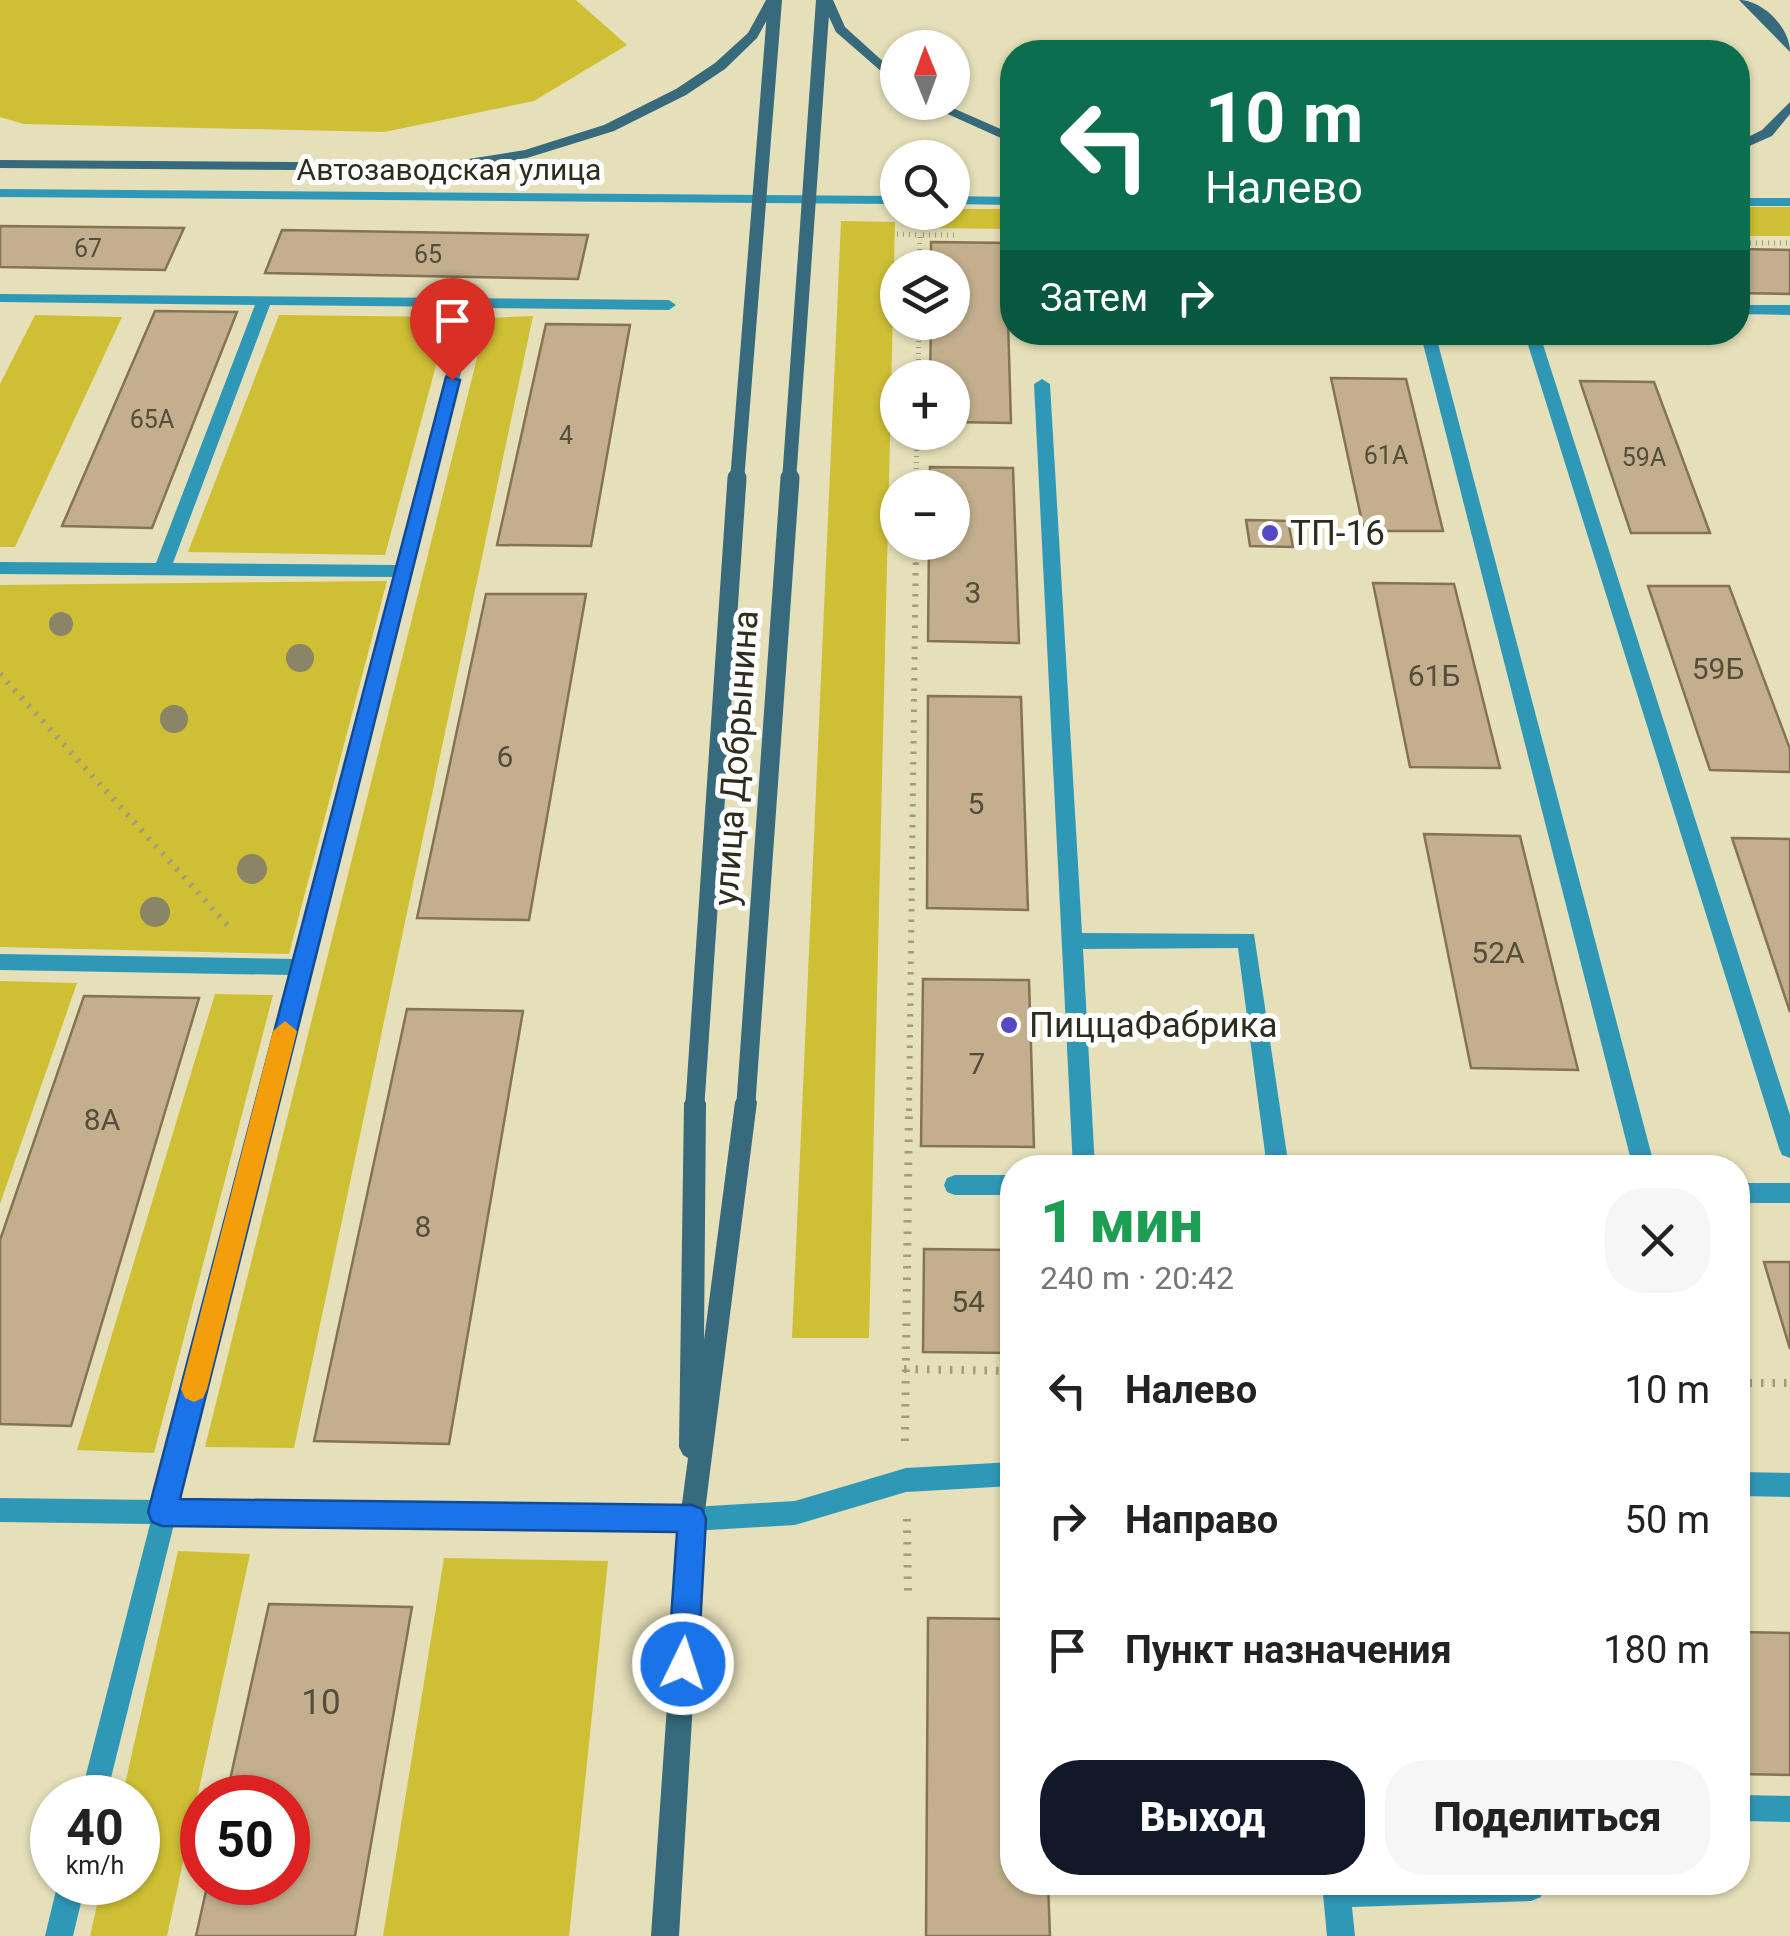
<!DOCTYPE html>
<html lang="ru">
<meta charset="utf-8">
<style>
body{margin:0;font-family:Roboto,sans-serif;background:#f6f6f6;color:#222;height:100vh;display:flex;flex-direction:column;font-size:38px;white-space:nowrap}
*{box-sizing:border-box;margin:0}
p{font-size:32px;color:#767676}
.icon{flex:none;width:55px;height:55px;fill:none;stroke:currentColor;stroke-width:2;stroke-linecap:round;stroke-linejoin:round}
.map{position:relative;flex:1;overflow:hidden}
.drawer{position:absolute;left:1000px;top:1155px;width:750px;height:740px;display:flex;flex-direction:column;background:#fff;border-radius:40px;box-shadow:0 2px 8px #0004}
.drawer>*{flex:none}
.banner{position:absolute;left:1000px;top:40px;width:750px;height:305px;border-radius:40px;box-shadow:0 2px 8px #0004;background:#0b6e4f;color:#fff;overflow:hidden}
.needle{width:65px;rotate:359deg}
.fabs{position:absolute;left:880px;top:30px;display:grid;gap:20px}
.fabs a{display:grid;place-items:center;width:90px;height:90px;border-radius:50%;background:#fff;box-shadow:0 2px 8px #0004;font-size:50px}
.speed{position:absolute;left:30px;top:1775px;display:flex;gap:20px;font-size:50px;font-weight:700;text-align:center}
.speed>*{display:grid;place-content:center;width:130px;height:130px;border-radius:50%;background:#fff;box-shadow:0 2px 8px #0004;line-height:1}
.speed small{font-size:25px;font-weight:400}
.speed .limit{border:15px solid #d22;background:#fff;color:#111}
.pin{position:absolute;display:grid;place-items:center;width:85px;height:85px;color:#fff;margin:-102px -42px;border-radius:50% 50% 50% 0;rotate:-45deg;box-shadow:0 0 10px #0007}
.pin .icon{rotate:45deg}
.me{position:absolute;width:110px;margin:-55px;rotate:4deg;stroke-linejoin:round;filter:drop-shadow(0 0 8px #0008)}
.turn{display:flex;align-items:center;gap:35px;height:210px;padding:0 40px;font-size:45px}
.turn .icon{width:130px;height:130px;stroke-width:2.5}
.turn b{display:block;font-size:70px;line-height:85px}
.then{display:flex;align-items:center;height:95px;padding:0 40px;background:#0003;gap:20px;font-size:38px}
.round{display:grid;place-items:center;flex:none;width:105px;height:105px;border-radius:40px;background:#f6f6f6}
.headline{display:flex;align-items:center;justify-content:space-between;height:170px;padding:0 40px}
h1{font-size:60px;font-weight:800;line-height:75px;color:#1e9e55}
.primary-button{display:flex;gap:20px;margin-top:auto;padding:20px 40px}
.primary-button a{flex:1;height:115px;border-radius:40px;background:#111827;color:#fff;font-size:40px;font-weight:800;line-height:115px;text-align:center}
.primary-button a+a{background:#f6f6f6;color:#222}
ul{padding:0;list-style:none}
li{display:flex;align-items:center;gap:30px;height:130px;padding:0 40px}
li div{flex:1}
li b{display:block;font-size:38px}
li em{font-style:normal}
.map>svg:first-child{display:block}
</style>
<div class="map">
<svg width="1790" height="1936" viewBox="0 0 1790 1936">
<rect width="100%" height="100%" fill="#e5e0b9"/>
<g fill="#cfbf34">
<polygon points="0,0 576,0 627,45 534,101 384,132 24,124 0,117"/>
<rect x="1738" y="207" width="52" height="29"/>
<polygon points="953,209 1012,209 1012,229 924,228 925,213 952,212"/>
<polygon points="841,221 895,222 869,1338 792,1338"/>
<polygon points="35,315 122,317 15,547 0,547 0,384"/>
<polygon points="279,315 449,317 385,555 188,552"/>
<polygon points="533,316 294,1448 205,1447 487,318"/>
<polygon points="387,581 289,954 0,947 0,585"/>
<polygon points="0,981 77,983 0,1204"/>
<polygon points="215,994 273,995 154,1453 77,1450"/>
<polygon points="178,1551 250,1554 167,1936 90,1936 102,1883 138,1882 138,1798 122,1797"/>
<polygon points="444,1558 608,1561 569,1936 383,1936"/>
</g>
<g fill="#c3af8d" stroke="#857352" stroke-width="2.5">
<polygon points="0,226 184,228 165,270 0,267"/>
<polygon points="282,230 588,235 578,279 265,273"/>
<polygon points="931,242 1012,243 1012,286 1007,286 1011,423 952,422 952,378 930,378 931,322 952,322 952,268 931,268"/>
<polygon points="1738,249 1790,250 1790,294 1738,293"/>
<polygon points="155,311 237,312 152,528 62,526"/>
<polygon points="546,324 630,325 591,546 497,545"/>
<polygon points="1331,378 1406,379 1443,531 1364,531"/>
<polygon points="1580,381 1654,382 1710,533 1631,533"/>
<polygon points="930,467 1013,468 1019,643 928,641 929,542 952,542 952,488 929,488"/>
<polygon points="1246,520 1288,521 1293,547 1250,546"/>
<polygon points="1373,583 1454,584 1500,768 1410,767"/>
<polygon points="1648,586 1729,586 1790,749 1790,772 1710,770"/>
<polygon points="486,594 586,594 529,920 417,918"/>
<polygon points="928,696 1021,697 1028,910 927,908"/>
<polygon points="1424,834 1520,836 1578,1070 1471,1068"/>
<polygon points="1732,838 1790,839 1790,1012"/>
<polygon points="923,979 1029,980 1034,1147 921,1146"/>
<polygon points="84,996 199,998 71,1426 0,1424 0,1240"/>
<polygon points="407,1009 523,1011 449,1444 314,1441"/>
<polygon points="924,1249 1012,1250 1012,1353 923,1352"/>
<polygon points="1764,1262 1790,1262 1790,1349"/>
<polygon points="269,1604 412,1607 355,1936 196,1936 208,1882 288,1882 288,1798 226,1798"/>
<polygon points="928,1618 1012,1619 1012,1882 1048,1882 1050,1936 926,1936"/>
<polygon points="1738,1632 1790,1633 1790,1775 1738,1774"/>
</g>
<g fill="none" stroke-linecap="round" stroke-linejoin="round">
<g stroke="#a09c7e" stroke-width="5" stroke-dasharray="1 5" stroke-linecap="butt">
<polyline points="897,234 920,235"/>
<polyline points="1738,243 1790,243"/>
<polyline points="919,268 920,235 956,235"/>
<polyline points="918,378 919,322"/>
<polyline points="916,481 917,432"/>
</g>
<g stroke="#a09c7e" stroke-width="6" stroke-dasharray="2.5 8" stroke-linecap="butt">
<polyline points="916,488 916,478"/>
<polyline points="0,674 231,929"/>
<polyline points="909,1111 916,542"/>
</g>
<g stroke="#a09c7e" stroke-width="8" stroke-dasharray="2.5 9" stroke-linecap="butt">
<polyline points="904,1369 1012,1371"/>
<polyline points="1738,1383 1790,1383"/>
<polyline points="905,1441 909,1108"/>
<polyline points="907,1519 908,1595"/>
</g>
<g fill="#3098b7" fill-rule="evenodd">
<path d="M0,294L669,300L676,305L669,310L477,308L180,1500L692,1507L701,1510L704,1519L701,1528L692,1531L174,1524L106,1798H80L150,1524L0,1522V1498L156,1500L291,975L0,970V954L295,959L394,577L0,574V562L156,563L255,305L0,302ZM270,305L463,307L397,565L173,563Z"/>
<polygon points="1790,305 1790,315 1738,314 1738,305"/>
<polygon points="1420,332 1435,332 1655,1168 1633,1168"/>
<polygon points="1524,332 1539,332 1790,1115 1790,1158 1782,1155 1779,1148"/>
<polygon points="1042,379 1050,384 1082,933 1254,934 1289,1168 1267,1168 1238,948 1083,949 1095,1168 1073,1168 1034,384"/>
<polygon points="955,1175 1012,1175 1012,1195 955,1195 947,1192 944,1185 947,1178"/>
<rect x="1738" y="1183" width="52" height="20"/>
<polygon points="1738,1795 1790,1796 1790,1822 1738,1821"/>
<polygon points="58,1882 86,1882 73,1936 45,1936"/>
<polygon points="1332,1882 1544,1882 1541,1897 1531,1901 1352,1907 1355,1936 1327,1936 1323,1894"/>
</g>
<g fill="#3098b7" fill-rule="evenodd">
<polygon points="0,189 898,196 898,204 0,197"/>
<polygon points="952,196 1012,197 1012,205 952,204"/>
<rect x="1738" y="198" width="52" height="8"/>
<polygon points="1012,1462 1012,1486 906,1492 795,1525 692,1531 683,1528 680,1519 683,1510 692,1507 795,1501 906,1468"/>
<polygon points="1738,1472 1790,1473 1790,1497 1738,1496"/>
</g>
<g fill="#366a7c" fill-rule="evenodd">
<polygon points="766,0 778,0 757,38 725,69 686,95 614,131 527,158 443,171 0,168 0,160 443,163 525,150 604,125 676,89 715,63 748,33"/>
<polygon points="821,0 833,0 845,27 898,75 898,86 836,32"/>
<path d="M1739,0C1763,0 1790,28 1790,52Z"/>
<polygon points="921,102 939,102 1012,134 1012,143"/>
<polygon points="1790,102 1790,114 1772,136 1738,151 1738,142 1762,130"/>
<polygon points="746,1093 753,1095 757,1102 704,1519 679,1936 651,1936 680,1519 688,1458 683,1455 679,1447 684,1103 688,1096 695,1094 702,1096 706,1103 704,1340 735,1102 739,1095"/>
</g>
<g stroke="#366a7c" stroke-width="14">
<polyline points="737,481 775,0"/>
<polyline points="789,481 823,0"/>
</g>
<g stroke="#366a7c" stroke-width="19">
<polyline points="746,1102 790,478"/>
<polyline points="695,1103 737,478"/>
</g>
</g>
<g fill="#898566">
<circle cx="61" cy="624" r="12"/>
<circle cx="300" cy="658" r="14"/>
<circle cx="174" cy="719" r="14"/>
<circle cx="252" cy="869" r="15"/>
<circle cx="155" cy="912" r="15"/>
</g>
<polygon fill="#1a73e8" stroke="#114b97" stroke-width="2.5" points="446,377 460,380 180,1499 692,1505 702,1509 706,1519 698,1664 693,1675 683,1679 673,1675 668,1664 677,1532 162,1526 152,1522 148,1512"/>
<polygon fill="#f59e0b" points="285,1021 297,1031 207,1389 203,1398 194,1402 185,1398 181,1389 273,1031"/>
<g fill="#5548c0" stroke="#fff" stroke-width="4">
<circle cx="1270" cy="533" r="10"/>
<circle cx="1009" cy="1025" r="10"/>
</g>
<g text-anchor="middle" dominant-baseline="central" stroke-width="10" stroke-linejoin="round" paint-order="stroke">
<g font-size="25" fill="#534d39">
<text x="88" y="248">67</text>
<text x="428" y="254">65</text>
<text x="152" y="419">65А</text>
<text x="566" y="435">4</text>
<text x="1386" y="455">61А</text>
<text x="1644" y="457">59А</text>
</g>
<g font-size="30" fill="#2e2c1d" stroke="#fff">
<text x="449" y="169">Автозаводская улица</text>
</g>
<g font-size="30" fill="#534d39">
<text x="973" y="592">3</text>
<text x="1718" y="668">59Б</text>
<text x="1434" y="675">61Б</text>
<text x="505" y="756">6</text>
<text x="976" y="803">5</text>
<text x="1498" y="952">52А</text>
<text x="977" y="1063">7</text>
<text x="102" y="1119">8А</text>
<text x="423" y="1226">8</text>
<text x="968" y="1301">54</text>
</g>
<g font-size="35" fill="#2e2c1d" stroke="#fff" text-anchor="start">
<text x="1290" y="533">ТП-16</text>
<text x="1029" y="1025">ПиццаФабрика</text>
</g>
<g font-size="35" fill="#2e2c1d" stroke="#fff">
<text transform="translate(736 758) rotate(-86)">улица Добрынина</text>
</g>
<g font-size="35" fill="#534d39">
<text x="321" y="1702">10</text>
</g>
</g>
</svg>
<div class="fabs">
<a><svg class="needle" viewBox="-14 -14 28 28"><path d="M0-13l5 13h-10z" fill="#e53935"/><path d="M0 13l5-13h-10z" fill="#767676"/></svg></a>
<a><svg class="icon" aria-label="search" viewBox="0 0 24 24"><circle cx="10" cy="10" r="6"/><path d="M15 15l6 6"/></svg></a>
<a><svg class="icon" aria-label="layers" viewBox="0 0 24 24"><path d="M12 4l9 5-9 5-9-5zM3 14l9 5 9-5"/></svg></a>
<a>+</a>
<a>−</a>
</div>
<div class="speed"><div>40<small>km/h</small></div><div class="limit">50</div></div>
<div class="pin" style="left:452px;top:380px;background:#d93025"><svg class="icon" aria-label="arrive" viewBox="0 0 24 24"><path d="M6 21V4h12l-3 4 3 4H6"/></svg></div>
<svg class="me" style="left:683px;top:1664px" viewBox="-20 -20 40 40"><circle r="17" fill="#1a73e8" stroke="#fff" stroke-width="3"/><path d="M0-11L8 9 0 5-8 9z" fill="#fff"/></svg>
<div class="banner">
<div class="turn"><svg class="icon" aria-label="left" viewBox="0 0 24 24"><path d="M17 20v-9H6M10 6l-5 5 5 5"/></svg><div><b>10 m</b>Налево</div></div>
<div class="then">Затем<svg class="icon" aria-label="right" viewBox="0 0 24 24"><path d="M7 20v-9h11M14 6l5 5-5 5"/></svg></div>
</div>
<section class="drawer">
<div class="headline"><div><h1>1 мин</h1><p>240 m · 20:42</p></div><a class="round"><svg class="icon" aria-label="close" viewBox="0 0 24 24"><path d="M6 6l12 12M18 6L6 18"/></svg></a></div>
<ul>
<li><svg class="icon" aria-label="left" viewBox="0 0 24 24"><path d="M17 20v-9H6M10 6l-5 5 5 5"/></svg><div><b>Налево</b></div><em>10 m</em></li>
<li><svg class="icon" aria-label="right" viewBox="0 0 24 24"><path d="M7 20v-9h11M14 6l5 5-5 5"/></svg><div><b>Направо</b></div><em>50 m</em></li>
<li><svg class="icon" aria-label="arrive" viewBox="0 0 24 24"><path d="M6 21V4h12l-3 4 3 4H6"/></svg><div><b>Пункт назначения</b></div><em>180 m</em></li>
</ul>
<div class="primary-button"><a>Выход</a><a>Поделиться</a></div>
</section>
</div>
